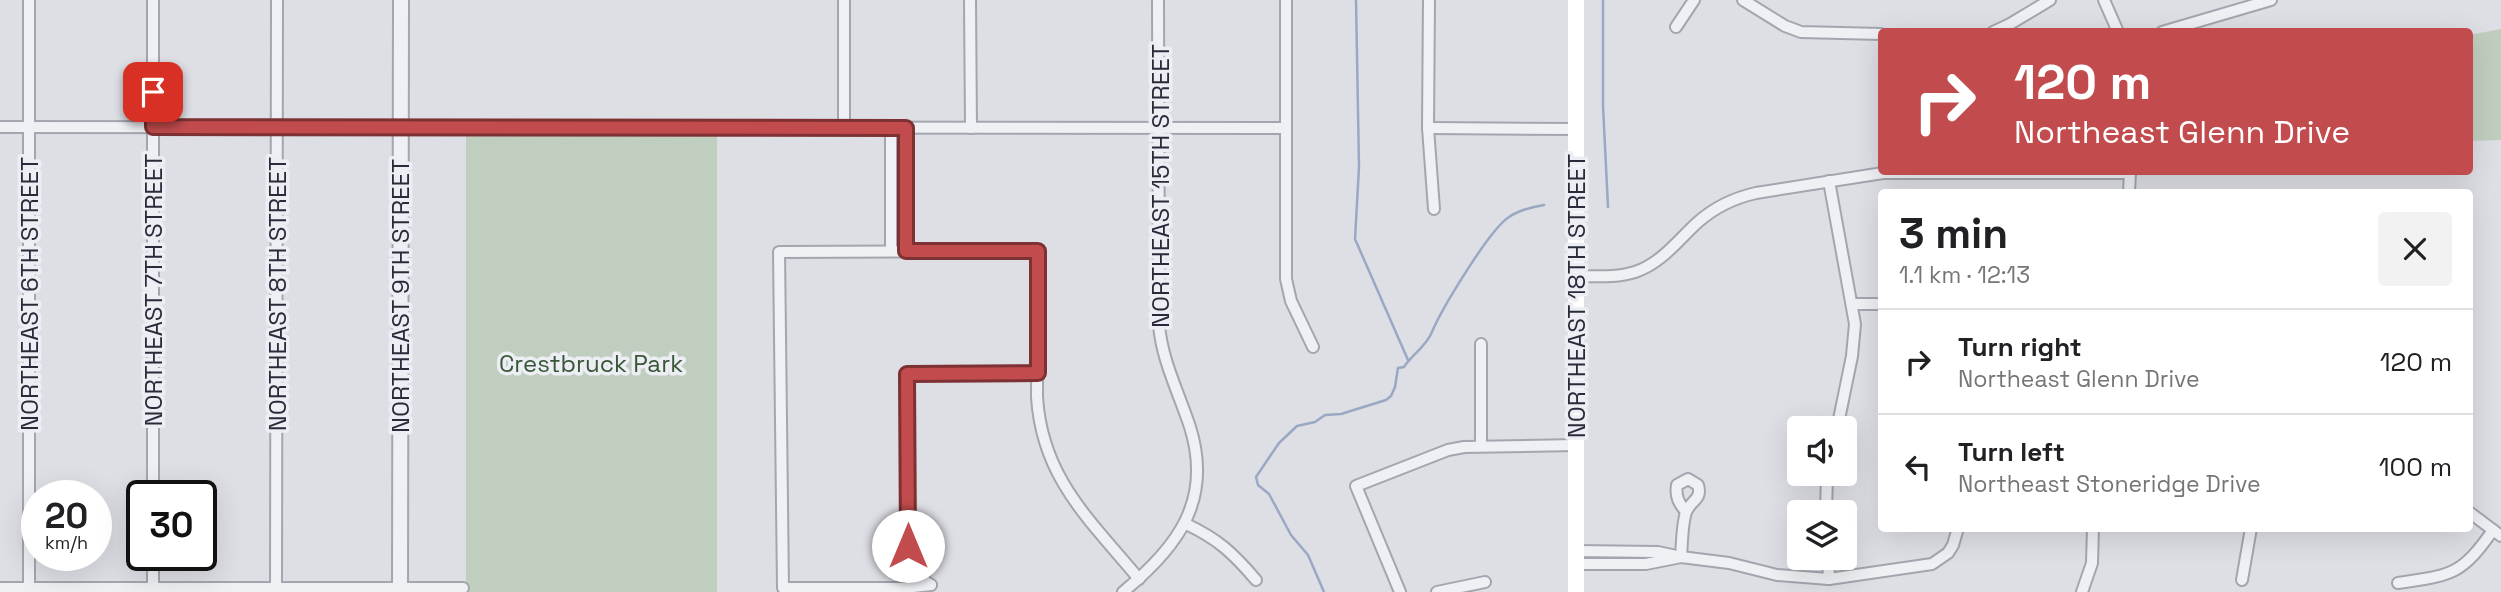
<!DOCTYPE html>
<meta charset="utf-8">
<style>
body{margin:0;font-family:"Space Grotesk",sans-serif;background:#f2f2f2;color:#202124;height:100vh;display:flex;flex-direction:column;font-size:26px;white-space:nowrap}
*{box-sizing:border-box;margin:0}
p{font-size:23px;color:#757577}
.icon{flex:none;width:38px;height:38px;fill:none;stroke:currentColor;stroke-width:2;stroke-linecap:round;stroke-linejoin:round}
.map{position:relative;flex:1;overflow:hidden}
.drawer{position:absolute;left:1878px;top:189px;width:595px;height:343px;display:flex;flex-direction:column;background:#fff;border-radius:7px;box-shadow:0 7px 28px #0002}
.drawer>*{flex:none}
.guide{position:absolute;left:1878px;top:28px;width:595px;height:147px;border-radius:7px;box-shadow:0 7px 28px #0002;background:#c14b4d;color:#fff;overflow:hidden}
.controls{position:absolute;left:1787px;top:416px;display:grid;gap:14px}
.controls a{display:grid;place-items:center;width:70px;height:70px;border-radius:7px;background:#fff;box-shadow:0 7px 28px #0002;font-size:35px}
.speed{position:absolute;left:21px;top:480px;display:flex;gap:14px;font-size:35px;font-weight:700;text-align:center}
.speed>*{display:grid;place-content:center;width:91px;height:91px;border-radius:50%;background:#fff;box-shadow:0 7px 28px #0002;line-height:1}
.speed small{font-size:18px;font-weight:400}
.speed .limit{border:4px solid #111;border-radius:10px;background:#fff;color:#111}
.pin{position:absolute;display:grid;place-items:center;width:60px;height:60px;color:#fff;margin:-30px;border-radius:14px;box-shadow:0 4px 10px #0006}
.me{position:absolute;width:77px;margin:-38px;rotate:0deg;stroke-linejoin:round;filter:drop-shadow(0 0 5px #0008)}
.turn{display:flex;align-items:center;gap:24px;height:147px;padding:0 21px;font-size:32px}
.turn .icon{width:91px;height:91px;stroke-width:2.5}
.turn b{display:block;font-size:49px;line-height:60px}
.round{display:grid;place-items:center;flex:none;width:74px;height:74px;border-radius:7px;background:#f2f2f2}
.headline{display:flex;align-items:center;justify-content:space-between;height:119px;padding:0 21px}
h1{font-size:42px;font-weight:600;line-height:52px}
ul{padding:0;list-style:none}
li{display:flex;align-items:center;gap:21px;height:105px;padding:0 21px;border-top:2px solid #e0e0e0}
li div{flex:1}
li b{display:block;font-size:26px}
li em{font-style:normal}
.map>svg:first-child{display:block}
</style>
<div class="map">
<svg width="2501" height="592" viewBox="0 0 2501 592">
<rect width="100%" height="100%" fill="#dddfe5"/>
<g fill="#c0cebf">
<polygon points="2501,29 2501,140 2469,141 2469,35"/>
<polygon points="717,133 717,592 466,592 466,134"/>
</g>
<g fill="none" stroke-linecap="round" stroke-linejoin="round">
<g stroke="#9aa8c3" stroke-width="2.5">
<polyline points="1356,0 1359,167 1355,239 1408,360"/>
<polyline points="1603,0 1603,106 1608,207"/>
<path d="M1324,592L1308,555L1291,535L1269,494L1258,485L1256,477L1279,443L1297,426L1315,422L1325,415L1341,414L1386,400L1391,396L1395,387L1398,368L1404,367C1411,356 1425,347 1431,334C1441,310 1489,230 1509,217C1519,210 1532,207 1544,205"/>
</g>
<g stroke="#a3a6ae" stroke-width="14">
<g id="minor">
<polyline points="29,0 29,588"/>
<polyline points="844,0 844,128"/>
<polyline points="970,0 971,128"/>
<polyline points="1286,0 1286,279 1291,301 1313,347"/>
<polyline points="1429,0 1428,128 1434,209"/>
<polyline points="1743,0 1785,26 1801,32 1881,34"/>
<polyline points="2104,0 2118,32"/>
<polyline points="1676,27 1694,0"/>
<polyline points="1993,32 2010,24 2050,0"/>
<polyline points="2162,32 2271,0"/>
<polyline points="0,127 1285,128"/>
<polyline points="1428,128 1576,129"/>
<polyline points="1829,181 1855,324 1852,356 1837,429"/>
<polyline points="2129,192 2130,172"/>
<polyline points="891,251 891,128"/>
<polyline points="906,251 906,128"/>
<path d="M1576,276C1596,276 1616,278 1635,272C1662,263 1678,240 1698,222C1715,207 1734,198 1756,193L1883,173H2130"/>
<polyline points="1852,304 1881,304"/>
<polyline points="1481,445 1481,344"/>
<polyline points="153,495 153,0"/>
<polyline points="2469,512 2501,536"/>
<polyline points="1826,513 1827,474"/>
<path d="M1186,524C1218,539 1233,553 1256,580"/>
<polyline points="1576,551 1658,552 1681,557 1729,563 1777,575 1829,579 1932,564 1948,553 1953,545 1958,528"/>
<path d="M1681,557C1682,546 1682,519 1687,510C1693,499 1702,499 1698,485L1688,479L1677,485C1675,497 1679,503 1686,512"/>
<polyline points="1828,558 1829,579"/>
<polyline points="1576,564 1646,564 1681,557"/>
<polyline points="2242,580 2251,528"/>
<path d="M2398,583C2451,575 2461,576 2493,530"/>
<path d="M931,585L904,588H783L779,252L1038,251L1037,397C1042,478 1090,520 1139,579"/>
<polyline points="931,585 908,570 907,374 1038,373"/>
<polyline points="0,588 463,588"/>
<polyline points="276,588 277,0"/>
<polyline points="153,592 153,555"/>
<path d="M1123,592C1178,547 1213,500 1190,427C1179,393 1162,361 1159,325L1158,0"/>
<polyline points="1400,592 1356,486 1448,450 1464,447 1576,445"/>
<polyline points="1437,592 1485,582"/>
<polyline points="2082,592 2092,563 2093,528"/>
</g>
</g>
<g stroke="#a3a6ae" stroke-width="18">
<polyline id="tertiary" points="400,592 401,0"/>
</g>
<use href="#minor" stroke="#eff0f4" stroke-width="10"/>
<use href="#tertiary" stroke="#eff0f4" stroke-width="14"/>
<polyline stroke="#fff" stroke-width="16" points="1576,0 1576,592"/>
</g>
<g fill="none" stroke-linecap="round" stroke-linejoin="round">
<g stroke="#7d3132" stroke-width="18">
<polyline id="route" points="153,92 153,127 906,128 906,251 1038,251 1038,373 907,374 908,546"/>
</g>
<use href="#route" stroke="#c14b4d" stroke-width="12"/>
</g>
<g text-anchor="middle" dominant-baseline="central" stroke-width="7" stroke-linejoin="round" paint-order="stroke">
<g font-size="24" fill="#282c3a" stroke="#eceef3">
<text transform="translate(1160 186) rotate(-90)">NORTHEAST 15TH STREET</text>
<text transform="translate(153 290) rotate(-90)">NORTHEAST 7TH STREET</text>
<text transform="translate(29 294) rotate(-90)">NORTHEAST 6TH STREET</text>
<text transform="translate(277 294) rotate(-90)">NORTHEAST 8TH STREET</text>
<text transform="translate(400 296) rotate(-90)">NORTHEAST 9TH STREET</text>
<text transform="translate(1576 296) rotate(-90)">NORTHEAST 18TH STREET</text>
</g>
<g font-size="24" fill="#385536" stroke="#eceef3">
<text x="591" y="363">Crestbruck Park</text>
</g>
</g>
</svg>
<div class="controls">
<a><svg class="icon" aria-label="sound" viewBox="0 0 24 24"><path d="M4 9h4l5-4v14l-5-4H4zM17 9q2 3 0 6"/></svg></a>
<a><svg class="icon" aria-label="layers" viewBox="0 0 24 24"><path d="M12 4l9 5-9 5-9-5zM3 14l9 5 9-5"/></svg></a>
</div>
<div class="speed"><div>20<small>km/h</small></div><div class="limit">30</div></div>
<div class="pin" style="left:153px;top:92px;background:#d93025"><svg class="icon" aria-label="arrive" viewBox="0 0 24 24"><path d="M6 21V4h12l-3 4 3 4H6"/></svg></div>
<svg class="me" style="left:908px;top:546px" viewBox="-20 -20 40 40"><circle r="19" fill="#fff"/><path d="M0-13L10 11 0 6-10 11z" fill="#c14b4d"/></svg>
<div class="guide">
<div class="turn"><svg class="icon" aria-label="right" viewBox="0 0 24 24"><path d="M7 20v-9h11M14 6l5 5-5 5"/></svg><div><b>120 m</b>Northeast Glenn Drive</div></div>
</div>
<section class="drawer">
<div class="headline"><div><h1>3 min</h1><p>1.1 km · 12:13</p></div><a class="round"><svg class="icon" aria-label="close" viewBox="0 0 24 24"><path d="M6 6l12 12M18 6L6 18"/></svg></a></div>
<ul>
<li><svg class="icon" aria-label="right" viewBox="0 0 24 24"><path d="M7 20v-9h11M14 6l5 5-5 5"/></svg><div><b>Turn right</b><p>Northeast Glenn Drive</p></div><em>120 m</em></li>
<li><svg class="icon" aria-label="left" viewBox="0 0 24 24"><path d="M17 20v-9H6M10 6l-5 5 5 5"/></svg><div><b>Turn left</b><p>Northeast Stoneridge Drive</p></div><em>100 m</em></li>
</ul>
</section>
</div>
